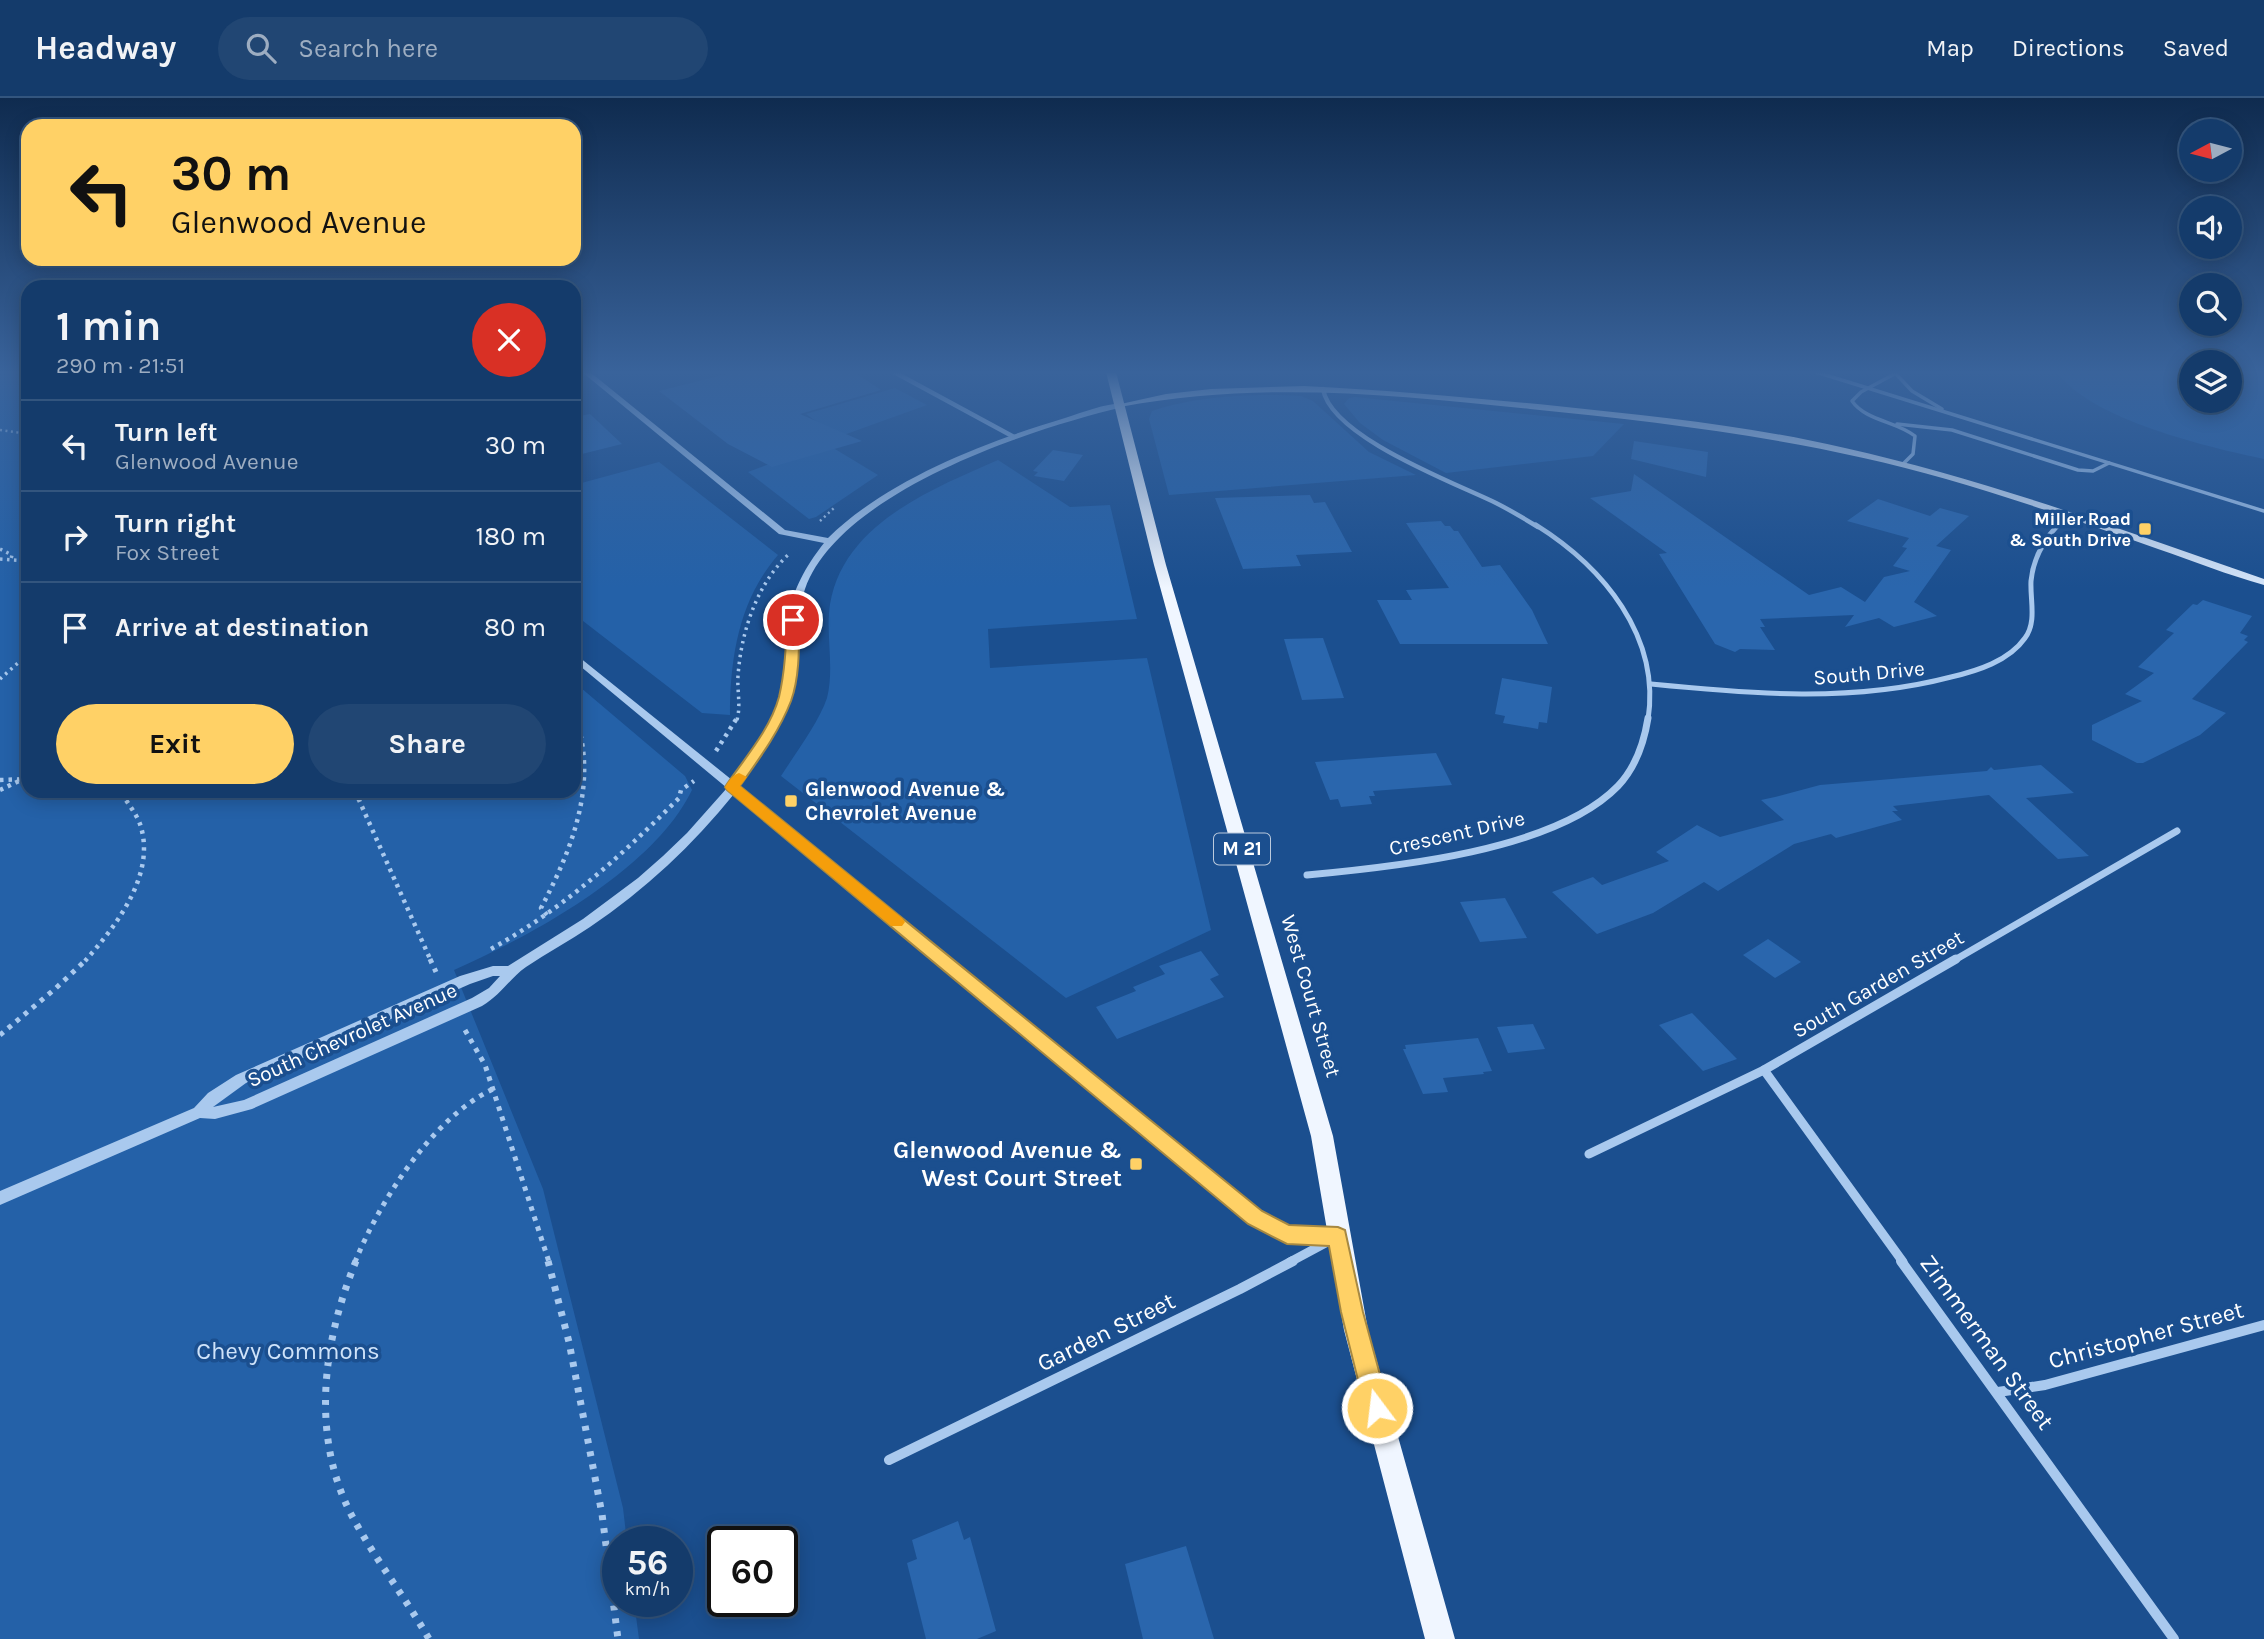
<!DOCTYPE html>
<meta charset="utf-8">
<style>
body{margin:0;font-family:Karla,sans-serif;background:#214673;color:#f1f3f6;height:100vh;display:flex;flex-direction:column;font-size:26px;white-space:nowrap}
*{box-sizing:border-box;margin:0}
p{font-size:23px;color:#9dadc1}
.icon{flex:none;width:38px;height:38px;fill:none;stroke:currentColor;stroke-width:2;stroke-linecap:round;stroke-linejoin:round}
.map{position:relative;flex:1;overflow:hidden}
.panel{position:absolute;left:21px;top:182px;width:560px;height:518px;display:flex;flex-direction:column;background:#143b6b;border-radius:21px;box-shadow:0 4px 18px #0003,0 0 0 2px #33557e}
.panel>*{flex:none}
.guide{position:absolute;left:21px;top:21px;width:560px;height:147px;border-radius:21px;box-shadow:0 4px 18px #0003,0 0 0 2px #33557e;background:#ffd166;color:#111;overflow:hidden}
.needle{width:46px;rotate:263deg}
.controls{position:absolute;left:2179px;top:21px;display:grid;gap:14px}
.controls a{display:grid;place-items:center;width:63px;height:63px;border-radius:50%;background:#143b6b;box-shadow:0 4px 18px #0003,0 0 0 2px #33557e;font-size:35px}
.speed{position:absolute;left:602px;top:1428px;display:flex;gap:14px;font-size:35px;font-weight:700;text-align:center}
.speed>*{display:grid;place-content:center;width:91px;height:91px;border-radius:50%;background:#143b6b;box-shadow:0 4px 18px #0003,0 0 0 2px #33557e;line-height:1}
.speed small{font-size:18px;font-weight:400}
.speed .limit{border:4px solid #111;border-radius:10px;background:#fff;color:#111}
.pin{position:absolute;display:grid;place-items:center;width:60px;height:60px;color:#fff;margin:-30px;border:4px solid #fff;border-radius:50%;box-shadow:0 2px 7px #0007}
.me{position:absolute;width:77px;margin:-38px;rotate:345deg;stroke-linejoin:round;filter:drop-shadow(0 0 5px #0008)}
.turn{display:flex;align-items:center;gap:24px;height:147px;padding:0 35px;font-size:32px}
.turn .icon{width:91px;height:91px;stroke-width:2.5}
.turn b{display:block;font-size:49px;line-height:60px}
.round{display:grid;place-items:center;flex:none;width:74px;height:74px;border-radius:37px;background:#214673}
.head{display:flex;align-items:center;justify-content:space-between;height:119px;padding:0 35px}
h1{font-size:42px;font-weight:700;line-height:52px}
.button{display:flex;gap:14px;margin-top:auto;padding:14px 35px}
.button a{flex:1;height:80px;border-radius:42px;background:#ffd166;color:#111;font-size:28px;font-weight:700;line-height:80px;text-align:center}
.button a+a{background:#214673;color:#f1f3f6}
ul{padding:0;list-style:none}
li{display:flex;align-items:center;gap:21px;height:91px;padding:0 35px;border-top:2px solid #33557e}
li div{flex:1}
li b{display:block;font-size:26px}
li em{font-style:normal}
header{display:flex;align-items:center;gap:42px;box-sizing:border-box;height:98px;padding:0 35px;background:#143b6b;border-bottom:2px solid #33557e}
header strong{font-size:33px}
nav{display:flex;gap:38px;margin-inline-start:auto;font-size:24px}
.search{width:490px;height:63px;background:#214673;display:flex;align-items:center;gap:18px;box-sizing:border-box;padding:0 24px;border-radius:38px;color:#9dadc1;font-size:26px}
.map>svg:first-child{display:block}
</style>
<header>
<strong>Headway</strong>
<div class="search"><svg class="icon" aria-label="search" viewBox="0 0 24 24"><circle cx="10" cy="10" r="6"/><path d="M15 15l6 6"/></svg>Search here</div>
<nav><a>Map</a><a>Directions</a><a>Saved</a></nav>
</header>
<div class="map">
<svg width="2264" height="1541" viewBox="0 0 2264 1541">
<rect width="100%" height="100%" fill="#1b4f8f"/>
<g fill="#2461a8">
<path d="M18,274H28V693H574V584L685,678L692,692C654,771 533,837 454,872L543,1091L623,1410L627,1444H618V1503H634L639,1541H0V278Z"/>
<path d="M2057,274H2191V303H2230V274H2264V361C2208,349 2091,322 2057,274Z"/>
<polygon points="895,290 927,307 838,339 806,316"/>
<path d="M1301,298L1313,303L1369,354L1416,377L1169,397L1149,321L1152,313C1194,298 1256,295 1301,298Z"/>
<polygon points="1355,299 1624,326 1593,358 1446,375 1383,342 1360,325 1344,306 1349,300"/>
<polygon points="825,345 878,377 816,419 809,421 748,374"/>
<path d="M998,362L1070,409L1110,407L1137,521L988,531L990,570L1147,560L1211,832L1066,900L781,678C795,656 819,624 827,600C834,572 827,543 829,515C837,428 930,392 998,362Z"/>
<path d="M659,364L778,457C739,502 730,560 730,617L702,615L574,516V387Z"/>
</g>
<g fill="#2a66ad">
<polygon points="735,274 854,274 881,292 800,316 862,343 772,369 728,346 659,293"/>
<polygon points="590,316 622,346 574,358 574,319"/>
<polygon points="1634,343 1708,354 1706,379 1631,361"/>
<polygon points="1053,352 1083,357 1064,383 1034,378 1038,374 1033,373"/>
<polygon points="1634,376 1809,497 1841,489 1865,504 1884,479 1910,473 1893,468 1907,450 1902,449 1909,440 1847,423 1878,401 1930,418 1940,410 1969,418 1936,448 1951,452 1914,504 1937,518 1894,529 1879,520 1845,529 1854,517 1760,521 1765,529 1760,529 1775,552 1740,551 1735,554 1715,546 1659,456 1667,455 1590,400 1631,393"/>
<polygon points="1310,397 1314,405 1325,404 1352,454 1296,457 1301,468 1243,471 1215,400"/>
<polygon points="1441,423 1445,428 1450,428 1454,433 1458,433 1482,469 1500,467 1532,512 1548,546 1400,546 1377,502 1412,502 1406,492 1449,490 1406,425"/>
<polygon points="2203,502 2252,518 2240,535 2248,538 2244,542 2248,544 2192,601 2226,615 2200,637 2143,665 2137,665 2092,642 2092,627 2142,603 2125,596 2154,575 2138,569 2174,535 2166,532 2193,506 2197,507"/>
<polygon points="1323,540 1344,600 1302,602 1284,541"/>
<polygon points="1502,580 1552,589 1547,625 1539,624 1538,631 1503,625 1505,618 1495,616"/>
<polygon points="1436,655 1452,687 1373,693 1375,698 1369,698 1372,706 1341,709 1338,701 1330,702 1315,664"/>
<polygon points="2041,667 2074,695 2026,700 2089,758 2058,761 1989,697 1893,708 1898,713 1892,713 1902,722 1836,740 1831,736 1794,746 1718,793 1704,784 1653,815 1597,836 1552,794 1593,779 1602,787 1669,763 1656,754 1697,727 1720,739 1784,722 1761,702 1775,699 1820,687 1987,673 1991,669 1994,672"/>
<polygon points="1505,800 1527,840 1480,844 1460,804"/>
<polygon points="1768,841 1801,864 1775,880 1743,857"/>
<polygon points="1201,853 1219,877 1210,881 1224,899 1117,941 1096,909 1136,893 1133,889 1165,876 1159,868"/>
<polygon points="1692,915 1737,961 1703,973 1659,927"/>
<polygon points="1533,926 1545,951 1508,955 1497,929"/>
<polygon points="1478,940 1492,973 1483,974 1484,976 1443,980 1448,994 1423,996 1403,951 1406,951 1405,947"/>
<polygon points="958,1423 964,1442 970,1439 996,1533 977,1541 926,1541 907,1465 917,1461 912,1442"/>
<polygon points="1186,1448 1214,1541 1143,1541 1125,1466"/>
</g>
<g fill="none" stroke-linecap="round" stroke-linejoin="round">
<g stroke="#a9c9ee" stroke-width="2.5" stroke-dasharray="2 3.5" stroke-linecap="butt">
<polyline points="0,332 28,336"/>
<polyline points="820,423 834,410"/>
</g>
<g stroke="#a9c9ee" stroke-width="3.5" stroke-dasharray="2.5 4.5" stroke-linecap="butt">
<polyline points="0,451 12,457 11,461"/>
<polyline points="0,461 28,463"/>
<polyline points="0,581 28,556"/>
<polyline points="574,613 577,622"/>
<path d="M737,622C741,607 737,593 738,578C741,534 757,485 790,455"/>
</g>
<g stroke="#a9c9ee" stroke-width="4.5" stroke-dasharray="3.5 5" stroke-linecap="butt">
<polyline points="716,653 737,620"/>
<polyline points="0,682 28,681"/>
<polyline points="0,692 21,682"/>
<polyline points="355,693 431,863"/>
<path d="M547,817L541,810C572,751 598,687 576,620"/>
<path d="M491,851C563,811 621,758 679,700L681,692L694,683"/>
<path d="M85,863C116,828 157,776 140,726C136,715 126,703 120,693"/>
</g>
<g stroke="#a9c9ee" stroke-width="5" stroke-dasharray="4.5 6" stroke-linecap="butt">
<polyline points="430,861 436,874"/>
<polyline points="465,932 485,967 549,1164"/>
<polyline points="0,937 56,890 87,861"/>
<path d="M355,1164C380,1103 432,1020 493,991"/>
</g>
<g stroke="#a9c9ee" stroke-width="7" stroke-dasharray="5 8" stroke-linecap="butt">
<path d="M356,1163C323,1243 310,1338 352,1418C375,1461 405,1499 429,1541"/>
<polyline points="548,1163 569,1244 602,1416 618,1541"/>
</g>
<g stroke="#a9c9ee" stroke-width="3.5">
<polyline points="1816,274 2264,413"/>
<path d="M1898,274L1861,294L1852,303C1866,323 1896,323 1915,338L1913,356L1903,366"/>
<polyline points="1896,276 1912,293 1942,311"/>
<polyline points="1897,326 1952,332 2078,372 2093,373 2109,365"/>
</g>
<g stroke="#a9c9ee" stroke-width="4.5">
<polyline points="894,274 1014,339"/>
<polyline points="574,275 578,274"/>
<path d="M1323,291C1331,339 1455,385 1496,405C1510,412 1525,421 1538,429"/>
<polyline points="2056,429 2069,418"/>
</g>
<g stroke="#a9c9ee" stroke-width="5">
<path d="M1536,427C1603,469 1661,538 1648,622"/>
<path d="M1651,586C1752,596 1852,605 1951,579C1977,573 2009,563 2025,540C2037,524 2030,502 2031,483C2033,462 2043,443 2058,427"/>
</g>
<g stroke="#a9c9ee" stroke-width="7">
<path d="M1307,777C1394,769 1555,753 1618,688C1636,669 1644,645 1648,620"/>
<polyline points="1953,863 2177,733"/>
</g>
<g stroke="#a9c9ee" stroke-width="9">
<polyline points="1764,972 1903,1164"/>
<polyline points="1589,1056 1764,972 1956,861"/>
<polyline points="1290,1164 1331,1142"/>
</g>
<g stroke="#a9c9ee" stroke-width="10">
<polyline points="1901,1163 2174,1541"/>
<polyline points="1998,1294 2045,1287 2264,1227"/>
<polyline points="889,1362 1240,1191 1293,1163"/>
</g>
<path fill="#a9c9ee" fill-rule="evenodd" d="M582,274H590L785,432L828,440C888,381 985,344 1065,320C1083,314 1104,306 1123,305V309C1030,331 839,394 805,491C794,523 798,557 792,591C785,627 760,658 740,688L1261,1114L1289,1129L1337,1132L1343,1134L1345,1139L1343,1144L1337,1146L1287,1143L1249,1124L734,696C693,747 645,792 590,829C569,843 547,855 526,869C509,881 501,897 482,908L252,1011L215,1021L200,1020L0,1107V1093L194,1010L208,995L236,977L460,878L493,868H508L583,821L638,780L663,758L687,735L727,690L574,563V555L732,682C752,655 774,626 781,592C786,569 785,546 788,522C792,492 806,468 824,445L779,436ZM493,878H500L489,890L472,900L244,1002L213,1009L246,985L470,886Z"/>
<path fill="#d6e6fa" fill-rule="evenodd" d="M1304,288C1388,292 1473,300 1557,308C1653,318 1750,328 1845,350C1988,382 2125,433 2264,481V487C2228,477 2193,463 2158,451C2088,426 2018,402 1946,381C1810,342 1671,325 1530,311C1388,296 1261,283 1120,309L1116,307L1166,296L1211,291Z"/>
<polygon fill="#f0f6ff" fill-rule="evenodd" points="1106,274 1116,274 1166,467 1333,1038 1368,1232 1455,1541 1425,1541 1344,1232 1311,1038 1154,467"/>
</g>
<linearGradient id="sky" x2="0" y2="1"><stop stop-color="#0f2b4f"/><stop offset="0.56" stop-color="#39639b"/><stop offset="1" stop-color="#39639b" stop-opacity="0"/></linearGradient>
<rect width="2264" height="490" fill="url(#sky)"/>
<path fill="#ffd166" stroke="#a68842" stroke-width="2" d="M793,518L799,522C799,548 800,578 791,603C779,634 759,661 740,688L1262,1113L1289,1127L1338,1129L1345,1132L1363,1214L1389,1310L1385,1318L1377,1321L1369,1318L1365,1310L1341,1214L1329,1148L1287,1146L1248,1126L727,692L725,689C744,661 770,632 779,599C785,573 786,548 787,522Z"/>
<path fill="#f59e0b" d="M739,675L747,679L740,688L902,820L905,824L902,828H891L727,692L725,689C729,683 732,677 739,675Z"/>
<g fill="#ffd166" stroke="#1b4f8f" stroke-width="2.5">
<rect x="2138" y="424" width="14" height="14" rx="3.5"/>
<rect x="784" y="696" width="14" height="14" rx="3.5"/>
<rect x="1129" y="1059" width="14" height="14" rx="3.5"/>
</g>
<g text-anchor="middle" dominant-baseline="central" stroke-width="7" stroke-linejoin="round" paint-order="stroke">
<g font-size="18" font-weight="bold" fill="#fff" stroke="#1b4f8f" text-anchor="end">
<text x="2131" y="421">Miller Road<tspan x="2131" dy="21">&amp; South Drive</tspan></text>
</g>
<rect fill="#1b4f8f" stroke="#bbcadd" stroke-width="2" x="1214" y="735.5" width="56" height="31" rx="5"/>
<g font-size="19" font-weight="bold" fill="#fff">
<text x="1242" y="751">M 21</text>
</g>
<g font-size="21" fill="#fff" stroke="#1b4f8f">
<text transform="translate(1869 575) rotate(-5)">South Drive</text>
<text transform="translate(1457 735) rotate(-13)">Crescent Drive</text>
<text transform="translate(1878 886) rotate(-30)">South Garden Street</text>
<text transform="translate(1311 898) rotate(74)">West Court Street</text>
<text transform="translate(352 937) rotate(-24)">South Chevrolet Avenue</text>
</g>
<g font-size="21" font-weight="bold" fill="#fff" stroke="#1b4f8f" text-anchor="start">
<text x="805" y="691">Glenwood Avenue &amp;<tspan x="805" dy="24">Chevrolet Avenue</tspan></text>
</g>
<g font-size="24" font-weight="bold" fill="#fff" stroke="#1b4f8f" text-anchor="end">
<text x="1122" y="1052">Glenwood Avenue &amp;<tspan x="1122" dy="28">West Court Street</tspan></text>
</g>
<g font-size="24" fill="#fff" stroke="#1b4f8f">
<text transform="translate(1106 1234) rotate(-26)">Garden Street</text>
<text transform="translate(2146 1237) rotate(-15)">Christopher Street</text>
<text transform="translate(1987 1244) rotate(54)">Zimmerman Street</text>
</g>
<g font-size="24" fill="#cfe3fa" stroke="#1b4f8f">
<text x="288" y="1253">Chevy Commons</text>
</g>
</g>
</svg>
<div class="controls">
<a><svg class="needle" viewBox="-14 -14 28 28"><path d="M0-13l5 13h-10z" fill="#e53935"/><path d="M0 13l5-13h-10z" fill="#9dadc1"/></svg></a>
<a><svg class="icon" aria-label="sound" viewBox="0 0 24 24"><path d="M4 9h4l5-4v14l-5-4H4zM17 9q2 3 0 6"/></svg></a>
<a><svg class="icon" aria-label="search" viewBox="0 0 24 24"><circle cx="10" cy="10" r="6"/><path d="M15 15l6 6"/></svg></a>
<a><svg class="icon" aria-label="layers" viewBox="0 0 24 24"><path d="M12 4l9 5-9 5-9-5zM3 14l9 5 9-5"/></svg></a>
</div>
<div class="speed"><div>56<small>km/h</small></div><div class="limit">60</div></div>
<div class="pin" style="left:793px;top:522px;background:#d93025"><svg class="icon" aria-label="arrive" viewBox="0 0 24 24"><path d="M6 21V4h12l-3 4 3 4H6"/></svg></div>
<svg class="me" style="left:1377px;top:1310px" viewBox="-20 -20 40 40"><circle r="17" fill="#ffd166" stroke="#fff" stroke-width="3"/><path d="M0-11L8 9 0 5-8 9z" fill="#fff"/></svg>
<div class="guide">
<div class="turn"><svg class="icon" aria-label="left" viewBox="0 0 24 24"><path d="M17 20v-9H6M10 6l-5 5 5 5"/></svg><div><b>30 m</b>Glenwood Avenue</div></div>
</div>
<section class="panel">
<div class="head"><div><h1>1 min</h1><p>290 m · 21:51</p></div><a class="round" style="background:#d93025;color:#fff"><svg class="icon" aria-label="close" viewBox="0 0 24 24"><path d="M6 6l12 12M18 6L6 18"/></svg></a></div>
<ul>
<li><svg class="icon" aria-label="left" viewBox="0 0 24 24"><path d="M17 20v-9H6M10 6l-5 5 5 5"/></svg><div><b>Turn left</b><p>Glenwood Avenue</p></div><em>30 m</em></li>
<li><svg class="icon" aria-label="right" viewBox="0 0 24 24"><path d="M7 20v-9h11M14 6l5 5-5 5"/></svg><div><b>Turn right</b><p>Fox Street</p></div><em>180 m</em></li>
<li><svg class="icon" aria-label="arrive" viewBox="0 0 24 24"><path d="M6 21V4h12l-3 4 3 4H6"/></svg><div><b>Arrive at destination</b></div><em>80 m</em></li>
</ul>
<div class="button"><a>Exit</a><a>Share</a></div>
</section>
</div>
